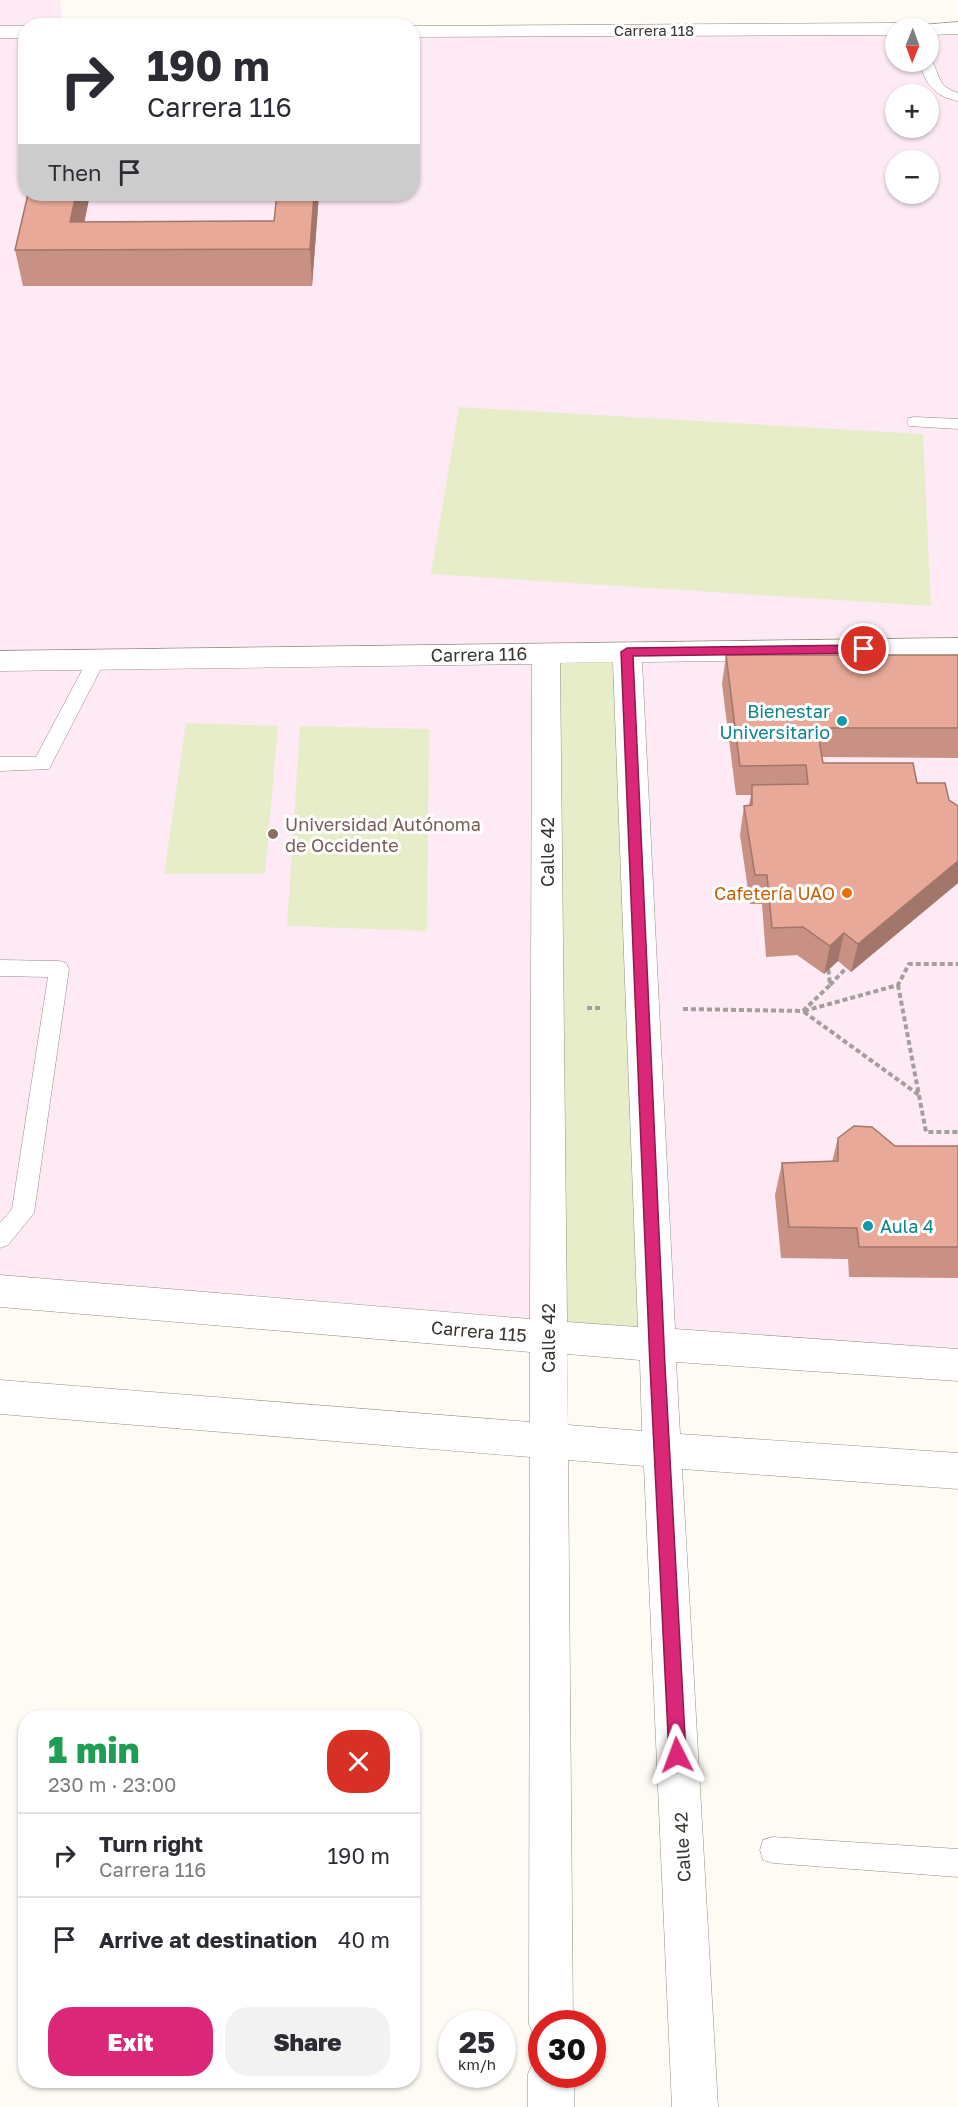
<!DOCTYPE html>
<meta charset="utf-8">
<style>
body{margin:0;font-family:"Golos Text",sans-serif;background:#f2f2f3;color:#2b2b33;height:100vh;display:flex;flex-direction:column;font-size:22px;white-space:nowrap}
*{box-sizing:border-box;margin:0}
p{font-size:20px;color:#7c7c81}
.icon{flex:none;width:33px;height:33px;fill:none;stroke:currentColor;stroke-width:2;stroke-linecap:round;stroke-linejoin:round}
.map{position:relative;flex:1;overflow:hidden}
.details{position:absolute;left:18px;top:1710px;width:402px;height:378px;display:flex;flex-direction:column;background:#fff;border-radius:24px;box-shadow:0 2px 4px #0004}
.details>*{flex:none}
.hud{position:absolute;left:18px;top:18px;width:402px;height:183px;border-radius:24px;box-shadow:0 2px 4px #0004;background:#fff;color:#2b2b33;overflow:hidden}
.needle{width:39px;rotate:181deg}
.fabs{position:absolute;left:885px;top:18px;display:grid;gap:12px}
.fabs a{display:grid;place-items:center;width:54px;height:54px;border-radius:50%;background:#fff;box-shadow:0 2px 4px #0004;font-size:30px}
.speed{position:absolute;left:438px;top:2010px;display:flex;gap:12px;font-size:30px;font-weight:700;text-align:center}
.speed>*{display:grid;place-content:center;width:78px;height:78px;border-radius:50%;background:#fff;box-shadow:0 2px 4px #0004;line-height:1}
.speed small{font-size:15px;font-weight:400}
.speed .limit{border:9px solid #d22;background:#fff;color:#111}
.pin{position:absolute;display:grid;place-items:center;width:51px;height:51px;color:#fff;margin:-26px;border:3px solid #fff;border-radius:50%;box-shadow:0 2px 6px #0007}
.me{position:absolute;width:66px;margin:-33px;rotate:357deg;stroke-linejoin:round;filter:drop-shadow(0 0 4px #0008)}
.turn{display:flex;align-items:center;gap:21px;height:126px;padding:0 30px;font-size:27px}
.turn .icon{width:78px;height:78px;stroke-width:2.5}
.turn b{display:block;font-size:42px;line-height:51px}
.then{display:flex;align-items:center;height:57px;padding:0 30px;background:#0003;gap:12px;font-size:22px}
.round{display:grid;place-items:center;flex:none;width:63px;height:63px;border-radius:24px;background:#f2f2f3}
.head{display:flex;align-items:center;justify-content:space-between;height:102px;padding:0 30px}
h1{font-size:36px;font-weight:800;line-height:45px;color:#1e9e55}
.primary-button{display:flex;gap:12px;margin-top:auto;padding:12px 30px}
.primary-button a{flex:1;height:69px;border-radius:24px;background:#db2777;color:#fff;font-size:24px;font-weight:800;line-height:69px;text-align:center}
.primary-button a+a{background:#f2f2f3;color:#2b2b33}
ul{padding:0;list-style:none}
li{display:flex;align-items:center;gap:18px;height:84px;padding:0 30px;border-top:2px solid #e1e1e2}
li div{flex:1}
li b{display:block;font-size:22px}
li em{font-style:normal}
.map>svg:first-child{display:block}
</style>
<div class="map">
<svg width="958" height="2107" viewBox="0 0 958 2107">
<rect width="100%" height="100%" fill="#fefaf4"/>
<path fill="#fdeaf5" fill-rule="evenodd" d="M0,0H60L63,25L26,26V194H412L413,31L895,29L896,62H928L929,29L958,28V1365L548,1337L0,1291ZM896,94H928V128H896ZM896,160H928V194H896Z"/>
<g fill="#e8edc9">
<polygon points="459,407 923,434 931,606 431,574"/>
<polygon points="627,652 657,1345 548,1337 546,653"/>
<polygon points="186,723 278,726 265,874 164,874"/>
<polygon points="300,726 429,729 427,931 287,926"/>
</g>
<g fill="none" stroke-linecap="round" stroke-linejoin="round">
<g stroke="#978d81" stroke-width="1">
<g id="service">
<path d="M928,58C941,66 932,85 958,93V101C936,97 924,84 920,62H928Z"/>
<polygon points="915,417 958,419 958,429 909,426 907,422 909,418"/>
<polygon points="97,653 103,655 106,659 49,769 0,771 0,757 36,757 88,659 91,655"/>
<polygon points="0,960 59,961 66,963 69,969 34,1213 8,1245 0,1248 0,1223 12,1209 48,977 0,976"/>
<polygon points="773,1837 958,1849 958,1877 773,1863 763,1860 760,1850 763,1840"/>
</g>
</g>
<g stroke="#978d81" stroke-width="1">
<g id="minor">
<polygon points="958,22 958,34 928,35 928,28 918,28 921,25"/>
<polygon points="896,23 903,25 906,28 896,28 896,35 412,37 412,26 409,26"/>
<rect x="0" y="26" width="26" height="12"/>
<path d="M958,638V658L642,662L675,1329L958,1349V1381L676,1362L680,1434L958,1453V1489L682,1469L718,2107H672L644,1466L568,1460L573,2024H542V2042L535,2040L529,2024L530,1457L0,1414V1380L530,1422V1352L0,1307V1275L530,1319L532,664L0,671V651ZM613,662L638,1327L567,1322L560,663ZM567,1354L640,1360L642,1431L568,1425Z"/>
<polygon points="542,2055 542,2074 574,2074 574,2107 528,2107 528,2074 535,2058"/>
</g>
</g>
<g stroke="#a49f9a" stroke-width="4" stroke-dasharray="5 3" stroke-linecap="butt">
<polyline points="830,985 849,965"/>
<polyline points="898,985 926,1132 958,1132"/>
<polyline points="587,1008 603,1008"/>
<polyline points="683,1009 803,1011 830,985 828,965"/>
<polyline points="804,1011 898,985 909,964 958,964"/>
<polyline points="804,1012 919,1095"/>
</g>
<use href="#service" fill="#fff" fill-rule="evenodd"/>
<use href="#minor" fill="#fff" fill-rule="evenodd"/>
</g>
<g fill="#c89183">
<polygon points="28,194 90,194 84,222 274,221 319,194 312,286 23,286 15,250"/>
<polygon points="726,655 958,655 958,758 822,757 823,763 917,783 958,806 958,883 851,972 838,961 824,974 797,955 766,957 762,904 750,904 740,835 744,806 749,805 751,795 736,795 722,684"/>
<polygon points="838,1138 895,1146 958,1146 958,1278 849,1277 848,1259 781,1258 775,1195 782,1163 832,1162"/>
</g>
<g fill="#a2766a">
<polygon points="76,194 90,194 79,249 70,222"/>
<polygon points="314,194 319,194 312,286 310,249"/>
<polygon points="958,861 958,883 851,972 858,944"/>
<polygon points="844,933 838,961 824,974 830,946"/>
</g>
<g fill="#e8a998" stroke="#a2766a" stroke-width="1.5">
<polygon points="28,194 76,194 70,222 274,221 277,194 314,194 310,249 15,250"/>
<polygon points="726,655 958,655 958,728 817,728 823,763 913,763 917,783 945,783 949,800 958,806 958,861 858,944 844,933 830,946 803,927 772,928 767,875 755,875 744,806 752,805 752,785 808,784 806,765 740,766"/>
<polygon points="854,1126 872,1127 895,1146 958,1146 958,1247 859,1247 857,1228 789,1227 782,1163 838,1161 838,1138"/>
</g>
<polygon fill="#db2777" stroke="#8e194d" stroke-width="1.5" points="864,645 869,649 864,653 633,656 665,1366 686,1755 683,1761 677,1764 671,1761 669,1755 650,1366 621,652 627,648"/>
<g fill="#0f9aa8" stroke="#fff" stroke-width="2">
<circle cx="842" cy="721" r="6"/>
<circle cx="868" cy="1226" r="6"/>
</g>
<circle fill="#8d6e63" stroke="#fff" stroke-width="2" cx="273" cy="834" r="6"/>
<circle fill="#e8710a" stroke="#fff" stroke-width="2" cx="847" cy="893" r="6"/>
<g text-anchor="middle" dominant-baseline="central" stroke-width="6" stroke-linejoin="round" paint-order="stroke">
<g font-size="15" fill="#3a3530" stroke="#fff">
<text x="654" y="30">Carrera 118</text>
</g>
<g font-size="18" fill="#3a3530" stroke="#fff">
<text transform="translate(479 654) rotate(-1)">Carrera 116</text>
<text transform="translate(547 852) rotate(-90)">Calle 42</text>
<text transform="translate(479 1331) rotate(5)">Carrera 115</text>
<text transform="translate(548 1338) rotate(-90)">Calle 42</text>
<text transform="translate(682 1847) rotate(-93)">Calle 42</text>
</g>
<g font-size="18" fill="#0d838f" stroke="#fff" text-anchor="end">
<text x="830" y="711">Bienestar<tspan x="830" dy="21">Universitario</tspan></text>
<text x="880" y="1226" text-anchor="start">Aula 4</text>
</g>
<g font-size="18" fill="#785e54" stroke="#fff" text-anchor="start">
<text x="285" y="824">Universidad Autónoma<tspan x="285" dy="21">de Occidente</tspan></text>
</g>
<g font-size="18" fill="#c56008" stroke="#fff" text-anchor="end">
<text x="835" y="893">Cafetería UAO</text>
</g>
</g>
</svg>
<div class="fabs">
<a><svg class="needle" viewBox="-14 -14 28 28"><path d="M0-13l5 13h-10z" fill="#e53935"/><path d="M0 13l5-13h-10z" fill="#7c7c81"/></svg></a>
<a>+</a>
<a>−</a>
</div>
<div class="speed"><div>25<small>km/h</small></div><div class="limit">30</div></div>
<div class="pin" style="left:864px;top:649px;background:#d93025"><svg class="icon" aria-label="arrive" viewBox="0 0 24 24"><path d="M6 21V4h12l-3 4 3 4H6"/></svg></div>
<svg class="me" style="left:677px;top:1755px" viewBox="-20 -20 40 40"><path d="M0-17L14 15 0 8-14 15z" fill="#db2777" stroke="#fff" stroke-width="4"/></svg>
<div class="hud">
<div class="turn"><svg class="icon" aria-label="right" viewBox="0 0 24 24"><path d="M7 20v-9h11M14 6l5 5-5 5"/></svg><div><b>190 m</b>Carrera 116</div></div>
<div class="then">Then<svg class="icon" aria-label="arrive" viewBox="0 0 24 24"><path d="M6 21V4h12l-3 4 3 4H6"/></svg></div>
</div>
<section class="details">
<div class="head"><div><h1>1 min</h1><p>230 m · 23:00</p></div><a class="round" style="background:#d93025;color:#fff"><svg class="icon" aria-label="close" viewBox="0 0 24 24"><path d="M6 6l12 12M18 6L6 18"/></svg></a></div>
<ul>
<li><svg class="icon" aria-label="right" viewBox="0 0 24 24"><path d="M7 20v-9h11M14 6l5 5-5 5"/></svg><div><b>Turn right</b><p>Carrera 116</p></div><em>190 m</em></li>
<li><svg class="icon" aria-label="arrive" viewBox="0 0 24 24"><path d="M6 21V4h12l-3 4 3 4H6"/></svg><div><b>Arrive at destination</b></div><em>40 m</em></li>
</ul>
<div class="primary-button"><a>Exit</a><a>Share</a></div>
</section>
</div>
